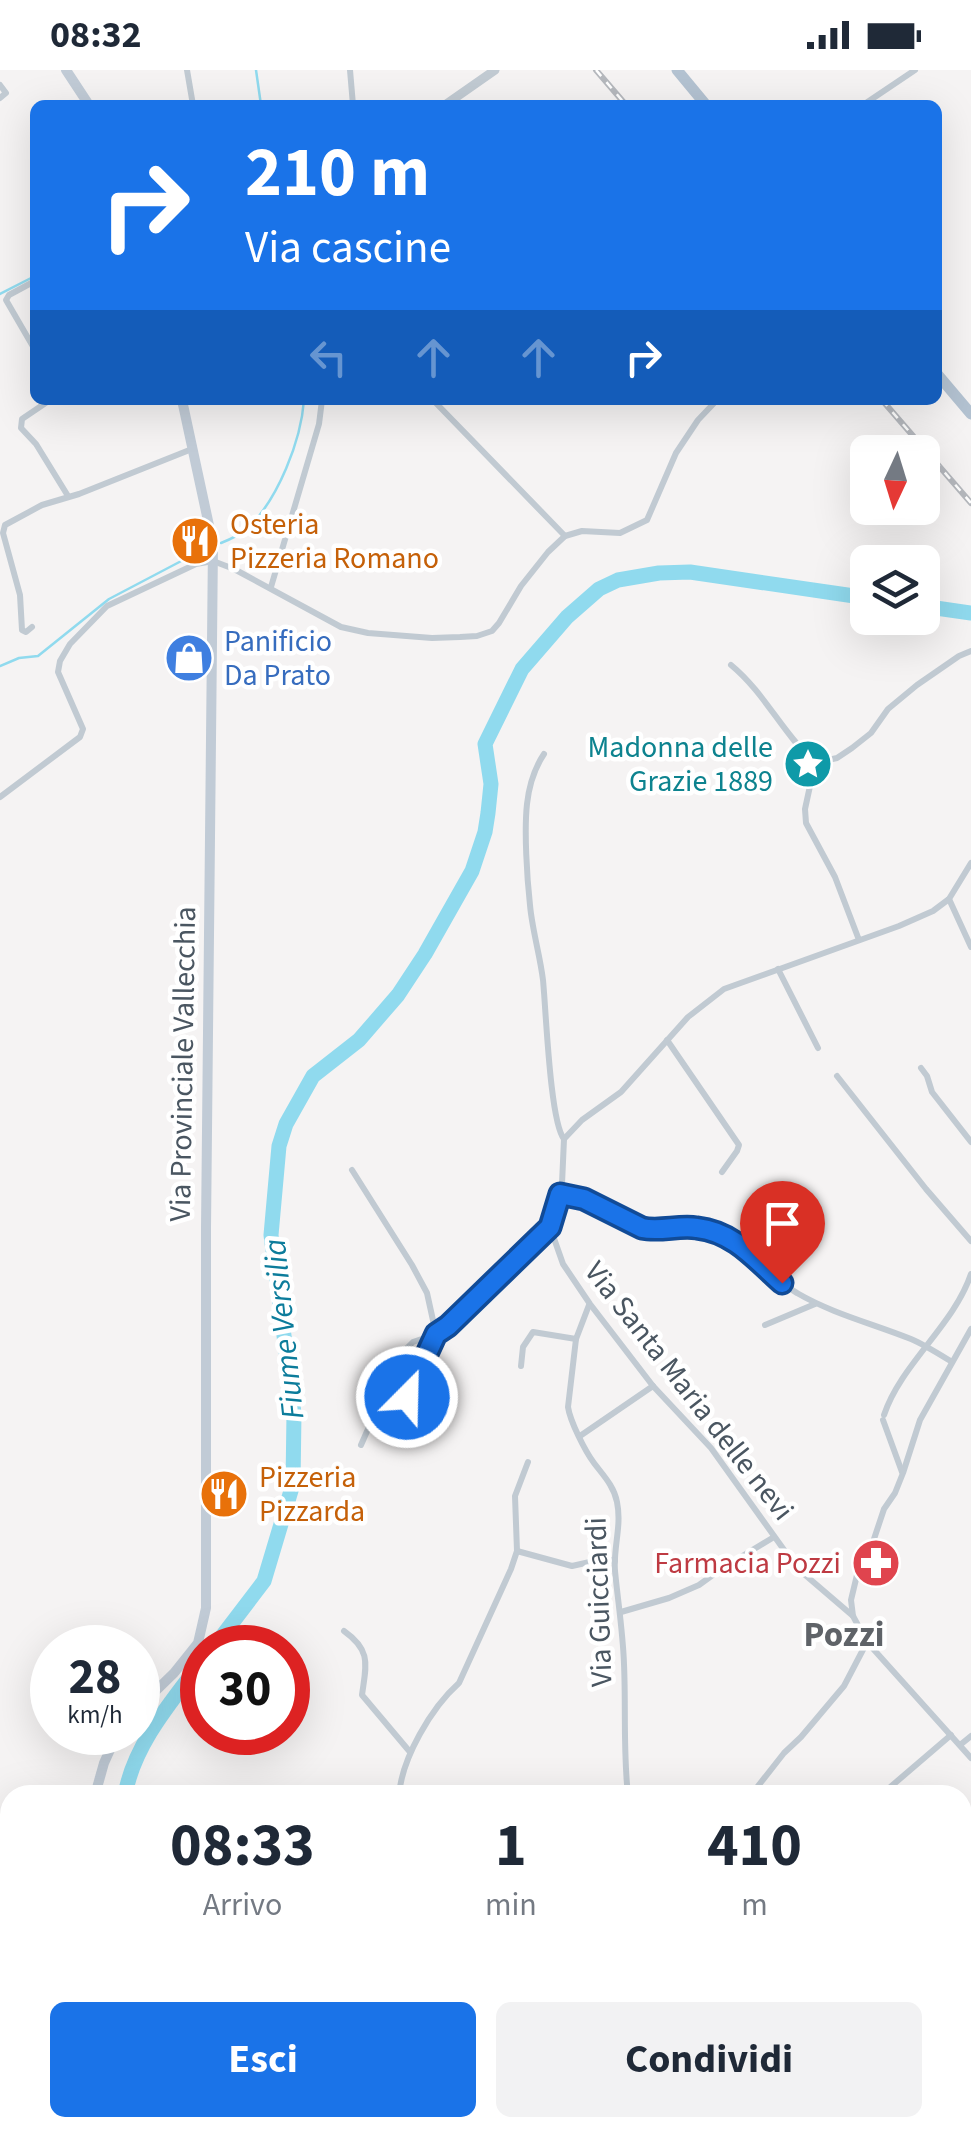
<!DOCTYPE html>
<html lang="it">
<style>
body{margin:0;font-family:"Source Sans 3",sans-serif;background:#f2f2f3;color:#1f2937;height:100vh;display:flex;flex-direction:column;font-size:38px;white-space:nowrap}
*{box-sizing:border-box;margin:0}
p{font-size:32px;color:#747a83}
.icon{flex:none;width:55px;height:55px;fill:none;stroke:currentColor;stroke-width:2;stroke-linecap:round;stroke-linejoin:round}
.map{position:relative;flex:1;overflow:hidden}
.drawer{position:absolute;left:0px;top:1715px;width:972px;height:352px;display:flex;flex-direction:column;background:#fff;border-radius:30px 30px 0 0;box-shadow:0 10px 40px #0002}
.drawer>*{flex:none}
.top-card{position:absolute;left:30px;top:30px;width:912px;height:305px;border-radius:15px;box-shadow:0 10px 40px #0002;background:#1a73e8;color:#fff;overflow:hidden}
.needle{width:65px;rotate:184deg}
.fabs{position:absolute;left:850px;top:365px;display:grid;gap:20px}
.fabs a{display:grid;place-items:center;width:90px;height:90px;border-radius:15px;background:#fff;box-shadow:0 10px 40px #0002;font-size:50px}
.speed{position:absolute;left:30px;top:1555px;display:flex;gap:20px;font-size:50px;font-weight:700;text-align:center}
.speed>*{display:grid;place-content:center;width:130px;height:130px;border-radius:50%;background:#fff;box-shadow:0 10px 40px #0002;line-height:1}
.speed small{font-size:25px;font-weight:400}
.speed .limit{border:15px solid #d22;background:#fff;color:#111}
.pin{position:absolute;display:grid;place-items:center;width:85px;height:85px;color:#fff;margin:-102px -42px;border-radius:50% 50% 50% 0;rotate:-45deg;box-shadow:0 0 10px #0007}
.pin .icon{rotate:45deg}
.me{position:absolute;width:110px;margin:-55px;rotate:23deg;stroke-linejoin:round;filter:drop-shadow(0 0 8px #0008)}
.turn{display:flex;align-items:center;gap:35px;height:210px;padding:0 50px;font-size:45px}
.turn .icon{width:130px;height:130px;stroke-width:2.5}
.turn b{display:block;font-size:70px;line-height:85px}
.lanes{display:flex;align-items:center;height:95px;padding:0 50px;background:#0003;justify-content:center;gap:50px;direction:ltr}
.lanes .off{opacity:.35}
.eta{display:flex;justify-content:space-evenly;align-items:center;height:170px;text-align:center}
.eta b{font-size:60px;font-weight:700;line-height:70px}
.action{display:flex;gap:20px;margin-top:auto;padding:20px 50px}
.action a{flex:1;height:115px;border-radius:15px;background:#1a73e8;color:#fff;font-size:40px;font-weight:700;line-height:115px;text-align:center}
.action a+a{background:#f2f2f3;color:#1f2937}
.status{display:flex;justify-content:space-between;align-items:center;height:70px;padding:0 50px;background:#fff;direction:ltr}
.status svg{height:28px;fill:currentColor}
.map>svg:first-child{display:block}
</style>
<div class="status"><b>08:32</b><svg viewBox="0 0 49 12"><path d="M0 12V9h3v3zM5 12V6h3v6zM10 12V3h3v9zM15 12V0h3v12zM26 1h20v11H26zM47 4h2v5h-2z"/></svg></div>
<div class="map">
<svg width="971" height="2066" viewBox="0 0 971 2066">
<rect width="100%" height="100%" fill="#f5f3f3"/>
<polygon fill="#c3f1d5" points="963,1791 967,1795 971,1792 971,1968 963,1974"/>
<g fill="none" stroke-linecap="round" stroke-linejoin="round">
<g stroke="#90daee" stroke-width="2.5">
<polyline points="256,0 261,35"/>
<polyline points="0,224 35,206"/>
<path d="M221,473C231,469 240,465 248,458C278,429 301,371 304,330"/>
<polyline points="0,596 19,588 38,586 109,529 206,478"/>
</g>
<g stroke="#90daee" stroke-width="15">
<polyline points="922,536 971,543"/>
<polyline points="213,1578 264,1511 293,1414 294,1343 271,1165 279,1076 286,1054 313,1006 359,970 398,925 425,884 472,801 485,762 488,743 491,714 485,674 522,599 567,547 599,519 618,510 659,503 690,502 868,528"/>
<path d="M125,1725C134,1674 172,1631 202,1591"/>
<polyline points="144,2058 147,2066"/>
</g>
<g stroke="#c1cad2" stroke-width="6">
<polyline points="187,0 193,35"/>
<polyline points="350,0 353,35"/>
<polyline points="0,15 6,23 0,28"/>
<polyline points="863,35 915,0"/>
<polyline points="35,211 9,225 6,230 35,280"/>
<polyline points="50,330 22,349 21,358 36,374 68,426"/>
<polyline points="433,330 565,466"/>
<polyline points="271,517 319,354 322,330"/>
<polyline points="32,557 26,562 22,560 20,525 3,463 5,455 42,435 79,424 192,379"/>
<path d="M731,595C765,623 783,664 815,693"/>
<path d="M544,684C534,699 529,716 527,734C524,761 527,808 530,835C532,859 540,885 543,910C546,940 550,1052 564,1069L562,1114L550,1157L563,1194L590,1234L653,1316L711,1378L797,1498L853,1546"/>
<polyline points="0,727 80,667 83,659 58,602 60,591 70,574 107,536 196,494 213,491 234,499 341,557 368,563 432,568 460,567 477,566 492,561 499,553 521,516 548,482 565,466 582,461 620,463 647,450 676,383 698,350 717,330"/>
<polyline points="949,829 971,877"/>
<polyline points="859,870 835,807 806,753 805,739 815,693 837,688 852,678 871,663 888,639 917,615 959,586 971,581"/>
<polyline points="778,899 818,978"/>
<polyline points="667,970 739,1075 737,1081 722,1102"/>
<polyline points="921,998 927,1006 932,1022 971,1072"/>
<polyline points="837,1006 926,1119 971,1171"/>
<polyline points="564,1069 582,1050 621,1022 688,947 724,919 899,856 933,841 949,829 971,793"/>
<polyline points="352,1100 412,1195 427,1223 436,1264 413,1272 401,1284 361,1375"/>
<path d="M560,1124L584,1129L642,1157C667,1163 693,1154 718,1163C751,1174 768,1207 797,1223C833,1244 874,1254 911,1269C925,1275 939,1284 952,1292"/>
<path d="M589,1235L576,1269L568,1337C570,1351 585,1381 594,1393C603,1405 614,1416 617,1432C622,1456 613,1478 615,1501C618,1532 623,1563 624,1594C626,1638 623,1681 628,1725"/>
<polyline points="765,1255 815,1234"/>
<polyline points="971,1259 920,1350 903,1403 895,1423 884,1439 872,1475 857,1505 851,1530 853,1546 867,1572 971,1688"/>
<polyline points="521,1296 523,1277 533,1262 576,1269"/>
<path d="M884,1345C901,1294 954,1255 971,1204"/>
<polyline points="883,1350 902,1402"/>
<polyline points="393,1360 436,1264 448,1255 550,1157"/>
<polyline points="580,1366 653,1316"/>
<polyline points="517,1481 572,1496 603,1489 615,1491"/>
<polyline points="621,1542 669,1528 699,1515 721,1499 774,1467"/>
<path d="M344,1561C372,1581 366,1595 362,1625L410,1682"/>
<polyline points="960,1675 971,1666"/>
<path d="M399,1725C402,1688 431,1638 459,1613L511,1499L517,1481L515,1426L528,1392"/>
<polyline points="751,1725 784,1683 801,1667 844,1616 867,1572"/>
<polyline points="881,1725 951,1665"/>
<polyline points="962,1775 971,1769"/>
<polyline points="0,1851 10,1840"/>
<polyline points="962,1985 971,1978"/>
<polyline points="193,2058 195,2066"/>
<polyline points="486,2058 486,2066"/>
<polyline points="684,2058 687,2066"/>
<polyline points="919,2058 925,2066"/>
<polyline points="933,2058 939,2066"/>
</g>
<polyline stroke="#c1cad2" stroke-width="9" points="445,35 495,0"/>
<g stroke="#c1cbd6" stroke-width="10">
<polyline points="66,0 89,35"/>
<polyline points="138,1638 174,1603 198,1573 206,1538 206,1158 213,474 182,330"/>
<polyline points="95,1725 104,1693 118,1662"/>
<polyline points="101,2058 102,2066"/>
</g>
<g stroke="#b3c2d1" stroke-width="11">
<polyline points="677,0 706,35"/>
<polyline points="938,305 971,344"/>
</g>
<g stroke="#b5b8bd" stroke-width="6">
<g id="rail">
<polyline points="596,0 626,35"/>
<polyline points="882,330 971,433"/>
</g>
</g>
<use href="#rail" stroke="#fff" stroke-width="2.5" stroke-dasharray="8" stroke-linecap="butt"/>
</g>
<g fill="none" stroke-linecap="round" stroke-linejoin="round">
<g stroke="#114b97" stroke-width="25">
<path id="route" d="M407,1327L436,1264L448,1256L550,1157L560,1124L584,1129L642,1158C660,1162 679,1155 697,1158C734,1162 756,1190 782,1213"/>
</g>
<use href="#route" stroke="#1a73e8" stroke-width="18"/>
</g>
<defs>
<g id="restaurant-disc" transform="scale(2.5)"><circle r="9.5" fill="#e8710a" stroke="#fff"/><path d="M-5-6h1v4h1v-4h1v4h1v-4h1v5L-1.5 .5V6h-2V.5L-5-1ZM5-6V6H3V1.5H1.5Q1.5-4 5-6Z" fill="#fff"/></g>
<g id="shop-disc" transform="scale(2.5)"><circle r="9.5" fill="#3f7fe0" stroke="#fff"/><path d="M-5-2.5h2.3a2.7 3.5 0 0 1 5.4 0H5L5.5 6h-11ZM-1.5-2.5h3a1.5 2.3 0 0 0-3 0Z" fill="#fff"/></g>
<g id="sight-disc" transform="scale(2.5)"><circle r="9.5" fill="#0f9aa8" stroke="#fff"/><path d="M0-6L1.8-2.2L6-1.7L2.9 1.2L3.7 5.4L0 3.3L-3.7 5.4L-2.9 1.2L-6-1.7L-1.8-2.2Z" fill="#fff"/></g>
<g id="pharmacy-disc" transform="scale(2.5)"><circle r="9.5" fill="#e0444e" stroke="#fff"/><path d="M-2-6h4v4h4v4h-4v4h-4v-4h-4v-4h4Z" fill="#fff"/></g>
</defs>
<g fill-rule="evenodd">
<use href="#restaurant-disc" x="195" y="471"/>
<use href="#shop-disc" x="189" y="588"/>
<use href="#sight-disc" x="808" y="694"/>
<use href="#restaurant-disc" x="224" y="1424"/>
<use href="#pharmacy-disc" x="876" y="1493"/>
</g>
<g text-anchor="middle" dominant-baseline="central" stroke-width="9" stroke-linejoin="round" paint-order="stroke">
<g font-size="30" fill="#c56008" stroke="#fff" text-anchor="start">
<text x="230" y="454">Osteria<tspan x="230" dy="34">Pizzeria Romano</tspan></text>
<text x="259" y="1407">Pizzeria<tspan x="259" dy="34">Pizzarda</tspan></text>
</g>
<g font-size="30" fill="#366cbe" stroke="#fff" text-anchor="start">
<text x="224" y="571">Panificio<tspan x="224" dy="34">Da Prato</tspan></text>
</g>
<g font-size="30" fill="#0d838f" stroke="#fff" text-anchor="end">
<text x="773" y="677">Madonna delle<tspan x="773" dy="34">Grazie 1889</tspan></text>
</g>
<g font-size="30" fill="#4a5661" stroke="#fff">
<text transform="translate(183 994) rotate(-89)">Via Provinciale Vallecchia</text>
<text transform="translate(689 1321) rotate(52)">Via Santa Maria delle nevi</text>
<text transform="translate(599 1532) rotate(-92)">Via Guicciardi</text>
</g>
<g font-size="30" fill="#be3a42" stroke="#fff" text-anchor="end">
<text x="841" y="1493">Farmacia Pozzi</text>
</g>
<g font-size="32" font-style="italic" fill="#0c7c9b" stroke="#fff">
<text transform="translate(284 1259) rotate(-96)">Fiume Versilia</text>
</g>
<g font-size="35" font-weight="bold" fill="#5f6368" stroke="#fff">
<text x="844" y="1565">Pozzi</text>
</g>
</g>
</svg>
<div class="fabs">
<a><svg class="needle" viewBox="-14 -14 28 28"><path d="M0-13l5 13h-10z" fill="#e53935"/><path d="M0 13l5-13h-10z" fill="#747a83"/></svg></a>
<a><svg class="icon" aria-label="layers" viewBox="0 0 24 24"><path d="M12 4l9 5-9 5-9-5zM3 14l9 5 9-5"/></svg></a>
</div>
<div class="speed"><div>28<small>km/h</small></div><div class="limit">30</div></div>
<div class="pin" style="left:782px;top:1213px;background:#d93025"><svg class="icon" aria-label="arrive" viewBox="0 0 24 24"><path d="M6 21V4h12l-3 4 3 4H6"/></svg></div>
<svg class="me" style="left:407px;top:1327px" viewBox="-20 -20 40 40"><circle r="17" fill="#1a73e8" stroke="#fff" stroke-width="3"/><path d="M0-11L8 9 0 5-8 9z" fill="#fff"/></svg>
<div class="top-card">
<div class="turn"><svg class="icon" aria-label="right" viewBox="0 0 24 24"><path d="M7 20v-9h11M14 6l5 5-5 5"/></svg><div><b>210 m</b>Via cascine</div></div>
<div class="lanes"><svg class="icon off" aria-label="left" viewBox="0 0 24 24"><path d="M17 20v-9H6M10 6l-5 5 5 5"/></svg><svg class="icon off" aria-label="ahead" viewBox="0 0 24 24"><path d="M12 20V5M6 11l6-6 6 6"/></svg><svg class="icon off" aria-label="ahead" viewBox="0 0 24 24"><path d="M12 20V5M6 11l6-6 6 6"/></svg><svg class="icon" aria-label="right" viewBox="0 0 24 24"><path d="M7 20v-9h11M14 6l5 5-5 5"/></svg></div>
</div>
<section class="drawer">
<div class="eta">
<div><b>08:33</b><p>Arrivo</p></div>
<div><b>1</b><p>min</p></div>
<div><b>410</b><p>m</p></div>
</div>
<div class="action"><a>Esci</a><a>Condividi</a></div>
</section>
</div>
